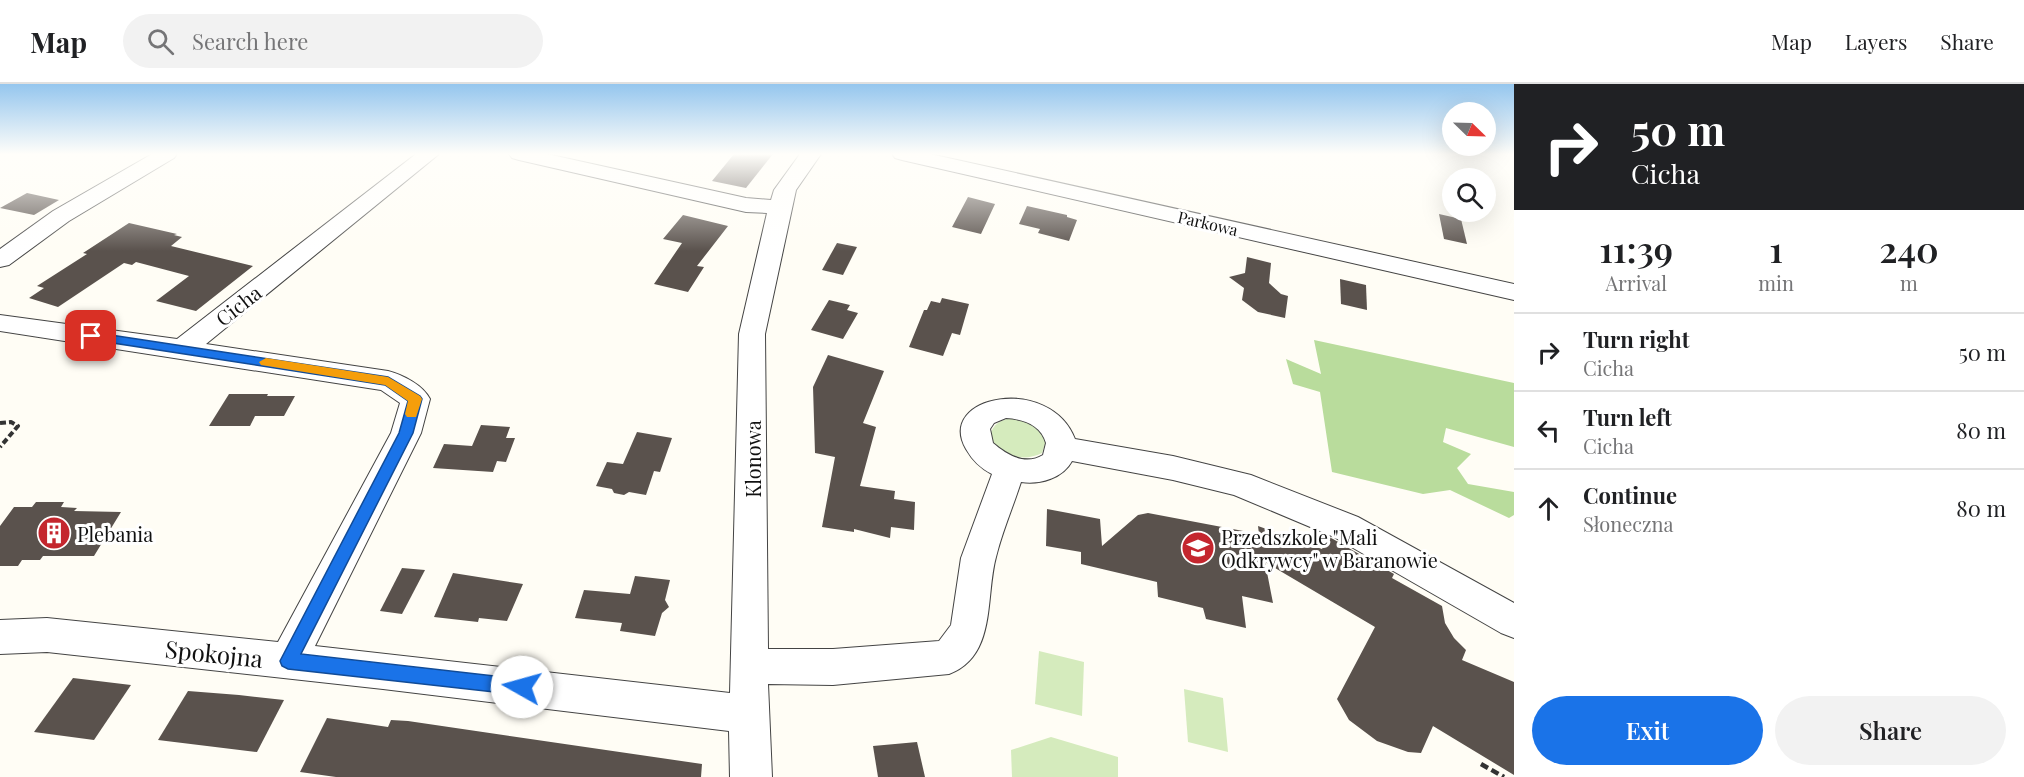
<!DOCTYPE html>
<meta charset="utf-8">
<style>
body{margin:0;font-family:"Playfair Display",serif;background:#f2f2f2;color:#202124;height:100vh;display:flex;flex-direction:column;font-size:22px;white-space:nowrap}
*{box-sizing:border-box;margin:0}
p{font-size:20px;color:#757577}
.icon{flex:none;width:33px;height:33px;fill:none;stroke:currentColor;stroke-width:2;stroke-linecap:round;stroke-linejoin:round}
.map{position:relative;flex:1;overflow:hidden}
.sheet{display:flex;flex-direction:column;background:#fff;width:510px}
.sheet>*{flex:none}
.top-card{background:#202124;color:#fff;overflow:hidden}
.needle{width:39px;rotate:113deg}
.buttons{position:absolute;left:1442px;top:18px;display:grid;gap:12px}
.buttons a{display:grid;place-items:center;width:54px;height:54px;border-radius:50%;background:#fff;box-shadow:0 6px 24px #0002;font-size:30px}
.pin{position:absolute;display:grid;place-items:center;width:51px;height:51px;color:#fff;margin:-26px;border-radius:12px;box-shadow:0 3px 9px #0006}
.me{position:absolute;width:66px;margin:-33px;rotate:277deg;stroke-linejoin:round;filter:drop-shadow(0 0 4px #0008)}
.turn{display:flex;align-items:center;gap:21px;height:126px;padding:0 18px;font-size:27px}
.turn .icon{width:78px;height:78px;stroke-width:2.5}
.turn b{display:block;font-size:42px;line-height:51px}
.eta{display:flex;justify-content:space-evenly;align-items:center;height:102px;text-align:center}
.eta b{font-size:36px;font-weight:600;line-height:42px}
.cta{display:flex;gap:12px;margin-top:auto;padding:12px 18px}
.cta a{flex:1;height:69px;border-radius:36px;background:#1a73e8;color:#fff;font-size:24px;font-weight:600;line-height:69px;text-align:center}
.cta a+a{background:#f2f2f2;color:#202124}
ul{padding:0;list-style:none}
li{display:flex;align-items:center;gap:18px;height:78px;padding:0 18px;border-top:2px solid #e0e0e0}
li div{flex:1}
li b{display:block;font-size:22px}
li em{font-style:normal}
header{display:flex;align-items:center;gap:36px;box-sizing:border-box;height:84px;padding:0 30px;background:#fff;border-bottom:2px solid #e0e0e0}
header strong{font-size:28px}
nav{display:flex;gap:33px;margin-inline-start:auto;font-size:21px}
.search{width:420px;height:54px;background:#f2f2f2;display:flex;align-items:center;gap:15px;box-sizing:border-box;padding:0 21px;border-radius:33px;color:#757577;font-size:22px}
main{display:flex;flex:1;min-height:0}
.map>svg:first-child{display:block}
</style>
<header>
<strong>Map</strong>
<div class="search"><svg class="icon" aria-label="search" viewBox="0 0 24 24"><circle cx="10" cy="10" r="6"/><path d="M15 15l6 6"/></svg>Search here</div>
<nav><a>Map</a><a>Layers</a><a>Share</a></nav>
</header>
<main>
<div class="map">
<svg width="1514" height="693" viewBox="0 0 1514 693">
<rect width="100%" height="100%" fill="#fffdf5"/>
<g fill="#d5ebbd">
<path d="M1015,334C1030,337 1038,343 1046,357L1042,369C1023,379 992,372 991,348C996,337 1004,335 1015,334Z"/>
<polygon points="1039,567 1084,578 1082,632 1035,620"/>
<polygon points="1184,605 1223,614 1228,668 1188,658"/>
<polygon points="1051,653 1118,673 1118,693 1012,693 1011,666"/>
</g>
<polygon fill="#b9dc9c" points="1314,256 1514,299 1514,363 1446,344 1443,358 1471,370 1457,384 1468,400 1514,408 1514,431 1509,434 1450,406 1423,410 1332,388 1320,308 1293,300 1286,275 1321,290"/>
<g fill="#5a524d">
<polygon points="734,70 773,70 746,104 712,97"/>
<polygon points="27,109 59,116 34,131 0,124"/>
<polygon points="968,113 995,120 981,150 952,143"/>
<polygon points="1027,122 1067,131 1067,133 1077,136 1069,157 1038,149 1040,145 1019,140"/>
<polygon points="1439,130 1461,135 1467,160 1444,155"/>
<polygon points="683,131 728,142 697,182 704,183 688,208 654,200 682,159 663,155"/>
<polygon points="129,139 177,150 174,151 182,153 171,162 253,182 196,227 156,217 189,192 136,178 132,181 124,179 58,223 29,214 44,204 37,202 87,170 83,169"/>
<polygon points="837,159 857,163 843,191 822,186"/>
<polygon points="1247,173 1271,179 1269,199 1281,210 1288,212 1285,234 1258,228 1242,216 1244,204 1229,193 1245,189"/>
<polygon points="1340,195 1366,201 1367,226 1341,220"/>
<polygon points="942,214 969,220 960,251 952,249 943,272 909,263 924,226 927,226 931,217 940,219"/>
<polygon points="829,216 850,221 847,226 858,229 843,255 811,246"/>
<polygon points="828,271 884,287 863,339 876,343 860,402 895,407 894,415 915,418 914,446 891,443 890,454 854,445 854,448 822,443 835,373 815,369 813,303"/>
<polygon points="229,310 268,310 267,312 295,312 284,332 255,332 250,342 209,342"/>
<polygon points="481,341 510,343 506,354 515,354 506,378 497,377 493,388 433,384 444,360 472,362"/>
<polygon points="637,348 672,354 660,388 654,387 646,411 629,408 624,411 614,409 612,405 596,402 607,378 623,380"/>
<polygon points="36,418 64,418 61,423 77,424 74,427 121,428 94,472 43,472 40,476 22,476 18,482 0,482 0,442 14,423 32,423"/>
<polygon points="1047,425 1100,435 1102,462 1138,431 1148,429 1259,450 1258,442 1322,465 1329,453 1333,455 1394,490 1392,494 1442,522 1445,539 1454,554 1466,566 1462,576 1514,598 1514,691 1433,642 1421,669 1408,668 1377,657 1349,636 1337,615 1375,543 1265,478 1273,519 1242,512 1246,544 1206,535 1203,524 1158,513 1157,498 1081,480 1081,468 1046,462"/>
<polygon points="402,484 425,486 402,530 380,527"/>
<polygon points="453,489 523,500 507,537 479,534 478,538 434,533"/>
<polygon points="635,492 670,496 665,516 669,523 662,529 655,552 620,547 622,539 575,534 584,506 630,510"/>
<polygon points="73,594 131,601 94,656 34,648"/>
<polygon points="188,607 239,611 284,616 257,668 158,656"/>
<polygon points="327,634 388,643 391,636 408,637 702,680 701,693 336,693 300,688"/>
<polygon points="917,658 925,693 878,693 873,662"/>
</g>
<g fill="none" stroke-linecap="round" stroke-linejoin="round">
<g stroke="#444" stroke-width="2">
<g id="minor">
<polygon points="152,70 177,70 174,74 69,137 9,181 0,183 0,165 53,127"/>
<path d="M416,70H439L206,260L388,287C403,291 423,301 430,315L421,349L315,562L730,609L739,250L767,129L746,128L519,76L512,74L509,70H547L746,114L771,116L774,106L800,70H821L796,106L765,250L768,565H833L939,557L951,541L961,474L992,390C980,384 973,377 966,365C935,311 1050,290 1075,355L1173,372L1251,391L1358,433L1514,519V554L1501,549L1334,453L1234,411L1173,396L1072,377C1063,394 1040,401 1021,398C1013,423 1002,448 996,473C985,513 997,572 949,590L833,601L768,600L772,693H730L729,647L383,605L47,568L0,570V536L47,534L278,558L391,349L400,319L381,306L0,247V231L177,255ZM1006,334C1023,335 1041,341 1046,359L1043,371C1025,382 1007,371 993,359L990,345L994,339Z"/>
<polygon points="892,70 930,70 1514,200 1514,216 902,76 895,74"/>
</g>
</g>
<polyline stroke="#333" stroke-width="4" stroke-dasharray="6 3" stroke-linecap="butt" points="0,339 11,338 18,342 0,363"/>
<polyline stroke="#333" stroke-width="4.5" stroke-dasharray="8 4" stroke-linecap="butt" points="1481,680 1504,693"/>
<use href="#minor" fill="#fff" fill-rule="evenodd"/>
</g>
<linearGradient id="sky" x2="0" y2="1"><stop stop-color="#95c6ee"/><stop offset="0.42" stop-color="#fffefa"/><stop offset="1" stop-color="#fffefa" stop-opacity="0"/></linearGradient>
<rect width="1514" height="167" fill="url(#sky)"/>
<polygon fill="#1a73e8" stroke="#114b97" stroke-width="1.5" points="91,248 388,293 420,312 422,315 413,349 301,570 522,595 528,597 531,603 528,609 522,611 288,585 282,582 280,577 399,349 408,317 385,301 87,255 87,249"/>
<polygon fill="#f59e0b" points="266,274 388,293 420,312 422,315 416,333 407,333 405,330 408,317 385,301 261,281 259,278"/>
<defs>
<g id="building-disc" transform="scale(1.725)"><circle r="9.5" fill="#c4262e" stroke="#fff"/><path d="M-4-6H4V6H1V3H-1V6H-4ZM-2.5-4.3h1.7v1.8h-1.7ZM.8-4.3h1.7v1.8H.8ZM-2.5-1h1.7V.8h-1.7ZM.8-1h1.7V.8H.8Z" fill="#fff"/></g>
<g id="school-disc" transform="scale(1.725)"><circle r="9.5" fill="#c4262e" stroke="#fff"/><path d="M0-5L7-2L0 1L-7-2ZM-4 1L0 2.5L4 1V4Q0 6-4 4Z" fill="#fff"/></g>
</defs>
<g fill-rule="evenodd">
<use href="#building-disc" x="54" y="449"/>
<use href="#school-disc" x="1198" y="464"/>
</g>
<g text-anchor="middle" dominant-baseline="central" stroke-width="6" stroke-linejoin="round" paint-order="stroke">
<g font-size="16" fill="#111" stroke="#fff">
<text transform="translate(1208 139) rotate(13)">Parkowa</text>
</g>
<g font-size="20" fill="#111" stroke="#fff">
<text transform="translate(238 221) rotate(-38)">Cicha</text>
<text transform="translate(752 375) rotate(-90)">Klonowa</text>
</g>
<g font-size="20" fill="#111" stroke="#fff" text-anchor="start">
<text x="77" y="449">Plebania</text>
<text x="1221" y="452">Przedszkole "Mali<tspan x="1221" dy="23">Odkrywcy" w Baranowie</tspan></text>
</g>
<g font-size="24" fill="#111" stroke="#fff">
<text transform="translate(214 569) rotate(6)">Spokojna</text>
</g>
</g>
</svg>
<div class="buttons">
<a><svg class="needle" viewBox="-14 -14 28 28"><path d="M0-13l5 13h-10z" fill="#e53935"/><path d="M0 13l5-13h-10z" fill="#757577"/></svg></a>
<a><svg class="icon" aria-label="search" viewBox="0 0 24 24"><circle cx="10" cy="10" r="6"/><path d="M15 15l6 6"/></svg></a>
</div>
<div class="pin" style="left:91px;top:252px;background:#d93025"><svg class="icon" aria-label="arrive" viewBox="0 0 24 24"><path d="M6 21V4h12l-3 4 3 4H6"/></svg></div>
<svg class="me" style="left:522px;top:603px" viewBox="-20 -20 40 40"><circle r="19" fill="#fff"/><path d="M0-13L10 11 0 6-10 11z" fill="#1a73e8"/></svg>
</div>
<section class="sheet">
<div class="top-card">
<div class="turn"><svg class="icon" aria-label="right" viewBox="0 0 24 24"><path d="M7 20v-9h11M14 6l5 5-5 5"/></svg><div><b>50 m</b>Cicha</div></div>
</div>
<div class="eta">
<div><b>11:39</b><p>Arrival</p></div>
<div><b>1</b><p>min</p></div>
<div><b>240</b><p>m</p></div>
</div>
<ul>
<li><svg class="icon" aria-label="right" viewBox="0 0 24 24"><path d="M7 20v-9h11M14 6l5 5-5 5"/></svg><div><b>Turn right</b><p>Cicha</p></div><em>50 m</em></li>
<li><svg class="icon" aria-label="left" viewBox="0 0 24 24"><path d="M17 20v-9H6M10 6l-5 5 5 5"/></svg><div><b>Turn left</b><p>Cicha</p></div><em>80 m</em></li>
<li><svg class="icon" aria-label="ahead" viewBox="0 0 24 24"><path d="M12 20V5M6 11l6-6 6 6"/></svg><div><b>Continue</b><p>Słoneczna</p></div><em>80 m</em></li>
</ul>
<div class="cta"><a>Exit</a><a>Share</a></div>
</section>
</main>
